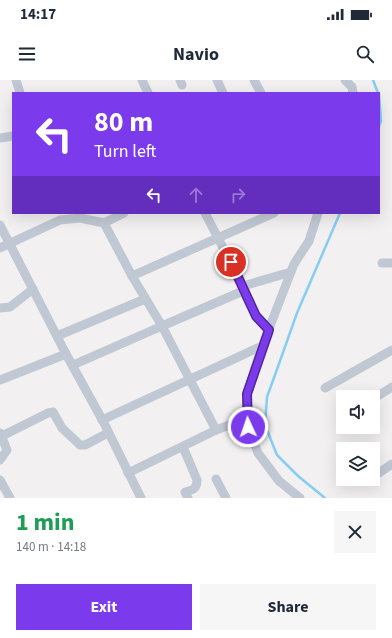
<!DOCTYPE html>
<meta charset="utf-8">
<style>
body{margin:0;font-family:"Source Sans 3",sans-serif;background:#f6f6f7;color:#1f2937;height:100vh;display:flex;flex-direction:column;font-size:15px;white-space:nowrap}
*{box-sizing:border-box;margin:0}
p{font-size:13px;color:#747a83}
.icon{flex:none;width:22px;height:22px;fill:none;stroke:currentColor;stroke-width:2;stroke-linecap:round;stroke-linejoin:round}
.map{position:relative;height:418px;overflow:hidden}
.side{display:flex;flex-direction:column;background:#fff;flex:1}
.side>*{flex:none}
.banner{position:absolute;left:12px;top:12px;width:368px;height:122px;border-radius:0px;box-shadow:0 4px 16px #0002;background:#7c3aed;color:#fff;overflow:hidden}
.buttons{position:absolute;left:336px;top:310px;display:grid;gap:8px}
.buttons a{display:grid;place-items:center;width:44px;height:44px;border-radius:0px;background:#fff;box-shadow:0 4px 16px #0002;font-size:20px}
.pin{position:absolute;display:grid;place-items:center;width:34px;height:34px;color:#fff;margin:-17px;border:2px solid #fff;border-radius:50%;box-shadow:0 1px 4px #0007}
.me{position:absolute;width:44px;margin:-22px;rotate:357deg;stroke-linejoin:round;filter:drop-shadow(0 0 3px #0008)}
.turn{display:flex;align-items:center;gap:14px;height:84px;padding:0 16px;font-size:18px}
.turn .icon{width:52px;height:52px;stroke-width:2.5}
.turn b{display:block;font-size:28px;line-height:34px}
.lanes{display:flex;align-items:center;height:38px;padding:0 16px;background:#0003;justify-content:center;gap:20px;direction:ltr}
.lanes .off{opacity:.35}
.round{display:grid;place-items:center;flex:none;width:42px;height:42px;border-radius:0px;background:#f6f6f7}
.head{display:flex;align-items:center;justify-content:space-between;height:68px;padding:0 16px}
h1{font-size:24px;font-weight:700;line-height:30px;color:#1e9e55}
.primary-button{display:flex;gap:8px;margin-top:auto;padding:8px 16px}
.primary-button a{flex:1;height:46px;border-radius:0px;background:#7c3aed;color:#fff;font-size:16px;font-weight:700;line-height:46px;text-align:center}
.primary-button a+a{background:#f6f6f7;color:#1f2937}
.status{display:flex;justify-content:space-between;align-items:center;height:28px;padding:0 20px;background:#fff;direction:ltr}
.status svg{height:11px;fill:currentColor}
header{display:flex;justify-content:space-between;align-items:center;height:52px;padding:0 16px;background:#fff;font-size:18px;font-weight:700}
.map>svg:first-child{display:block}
</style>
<div class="status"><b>14:17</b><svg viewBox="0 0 49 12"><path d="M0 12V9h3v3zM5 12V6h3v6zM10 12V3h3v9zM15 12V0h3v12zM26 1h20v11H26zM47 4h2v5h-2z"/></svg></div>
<header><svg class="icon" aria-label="menu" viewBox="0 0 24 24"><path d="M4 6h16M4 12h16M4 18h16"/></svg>Navio<svg class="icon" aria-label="search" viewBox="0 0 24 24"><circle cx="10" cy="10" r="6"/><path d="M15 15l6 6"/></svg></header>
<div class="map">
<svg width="392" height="418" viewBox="0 0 392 418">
<rect width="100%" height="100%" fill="#f2f0f0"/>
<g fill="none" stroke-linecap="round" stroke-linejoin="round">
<g stroke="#86cdf2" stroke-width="2.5">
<polyline points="373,0 378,13"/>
<polyline points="379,14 381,41 379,46"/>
<polyline points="325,418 298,396 277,375 265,345 267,317 280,281 297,233 340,133"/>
</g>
<g stroke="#c0c8d3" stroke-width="9">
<polyline points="16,0 20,13"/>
<polyline points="142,0 148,13"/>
<polyline points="180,0 182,5"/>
<polyline points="217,0 223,13"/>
<polyline points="254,0 261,13"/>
<polyline points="345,0 352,7 353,13"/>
<polyline points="0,58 13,56"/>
<polyline points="0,145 66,274 104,343 141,418"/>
<polyline points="0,168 60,140 80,138 104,143 124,133"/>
<polyline points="382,183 392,183"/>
<polyline points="132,196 274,133"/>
<polyline points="243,206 291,192"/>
<polyline points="243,211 256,237 269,250"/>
<polyline points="0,228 10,227 33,209"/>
<polyline points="57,256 145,219"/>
<polyline points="73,285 162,246 132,196 104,143"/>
<polyline points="0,300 66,274"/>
<polyline points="325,308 392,270"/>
<polyline points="373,319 392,307"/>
<polyline points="102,340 262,266"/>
<polyline points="216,350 248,338"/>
<polyline points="0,353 7,370 0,380"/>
<polyline points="0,357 48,333 53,332 62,348 80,365 85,365 108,353"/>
<path d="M183,367L197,400C197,409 193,410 185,412L188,418"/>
<polyline points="128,393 216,350 162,246 243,211 243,206 205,133"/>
<polyline points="373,397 392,384"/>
<polyline points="216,399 226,418"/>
<polyline points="0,400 10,418"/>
<polyline points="300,418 279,401 258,373 248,347 247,314 260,272 294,184 309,161 318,133"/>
</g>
</g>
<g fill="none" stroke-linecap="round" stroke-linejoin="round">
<g stroke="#51269a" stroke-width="10">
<polyline id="route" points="231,182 256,236 269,250 247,314 248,347"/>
</g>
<use href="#route" stroke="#7c3aed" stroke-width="7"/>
</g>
</svg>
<div class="buttons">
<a><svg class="icon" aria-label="sound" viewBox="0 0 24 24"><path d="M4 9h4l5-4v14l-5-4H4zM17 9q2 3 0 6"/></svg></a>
<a><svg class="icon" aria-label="layers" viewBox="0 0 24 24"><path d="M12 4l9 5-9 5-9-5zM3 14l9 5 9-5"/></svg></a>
</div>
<div class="pin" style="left:231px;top:182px;background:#d93025"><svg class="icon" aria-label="arrive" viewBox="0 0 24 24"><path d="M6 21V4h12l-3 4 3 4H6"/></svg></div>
<svg class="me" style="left:248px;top:347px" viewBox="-20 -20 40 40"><circle r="17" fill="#7c3aed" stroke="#fff" stroke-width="3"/><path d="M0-11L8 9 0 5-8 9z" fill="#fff"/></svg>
<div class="banner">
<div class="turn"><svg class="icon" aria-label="left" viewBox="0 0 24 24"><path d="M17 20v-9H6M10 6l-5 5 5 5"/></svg><div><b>80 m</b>Turn left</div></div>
<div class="lanes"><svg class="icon" aria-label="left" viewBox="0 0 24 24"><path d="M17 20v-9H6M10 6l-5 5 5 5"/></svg><svg class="icon off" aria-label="ahead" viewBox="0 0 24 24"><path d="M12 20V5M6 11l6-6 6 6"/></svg><svg class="icon off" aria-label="right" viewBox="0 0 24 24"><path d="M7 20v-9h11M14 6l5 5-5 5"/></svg></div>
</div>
</div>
<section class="side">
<div class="head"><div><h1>1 min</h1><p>140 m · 14:18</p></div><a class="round"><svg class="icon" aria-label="close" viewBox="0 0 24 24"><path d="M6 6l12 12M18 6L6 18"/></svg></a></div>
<div class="primary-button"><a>Exit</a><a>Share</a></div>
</section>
